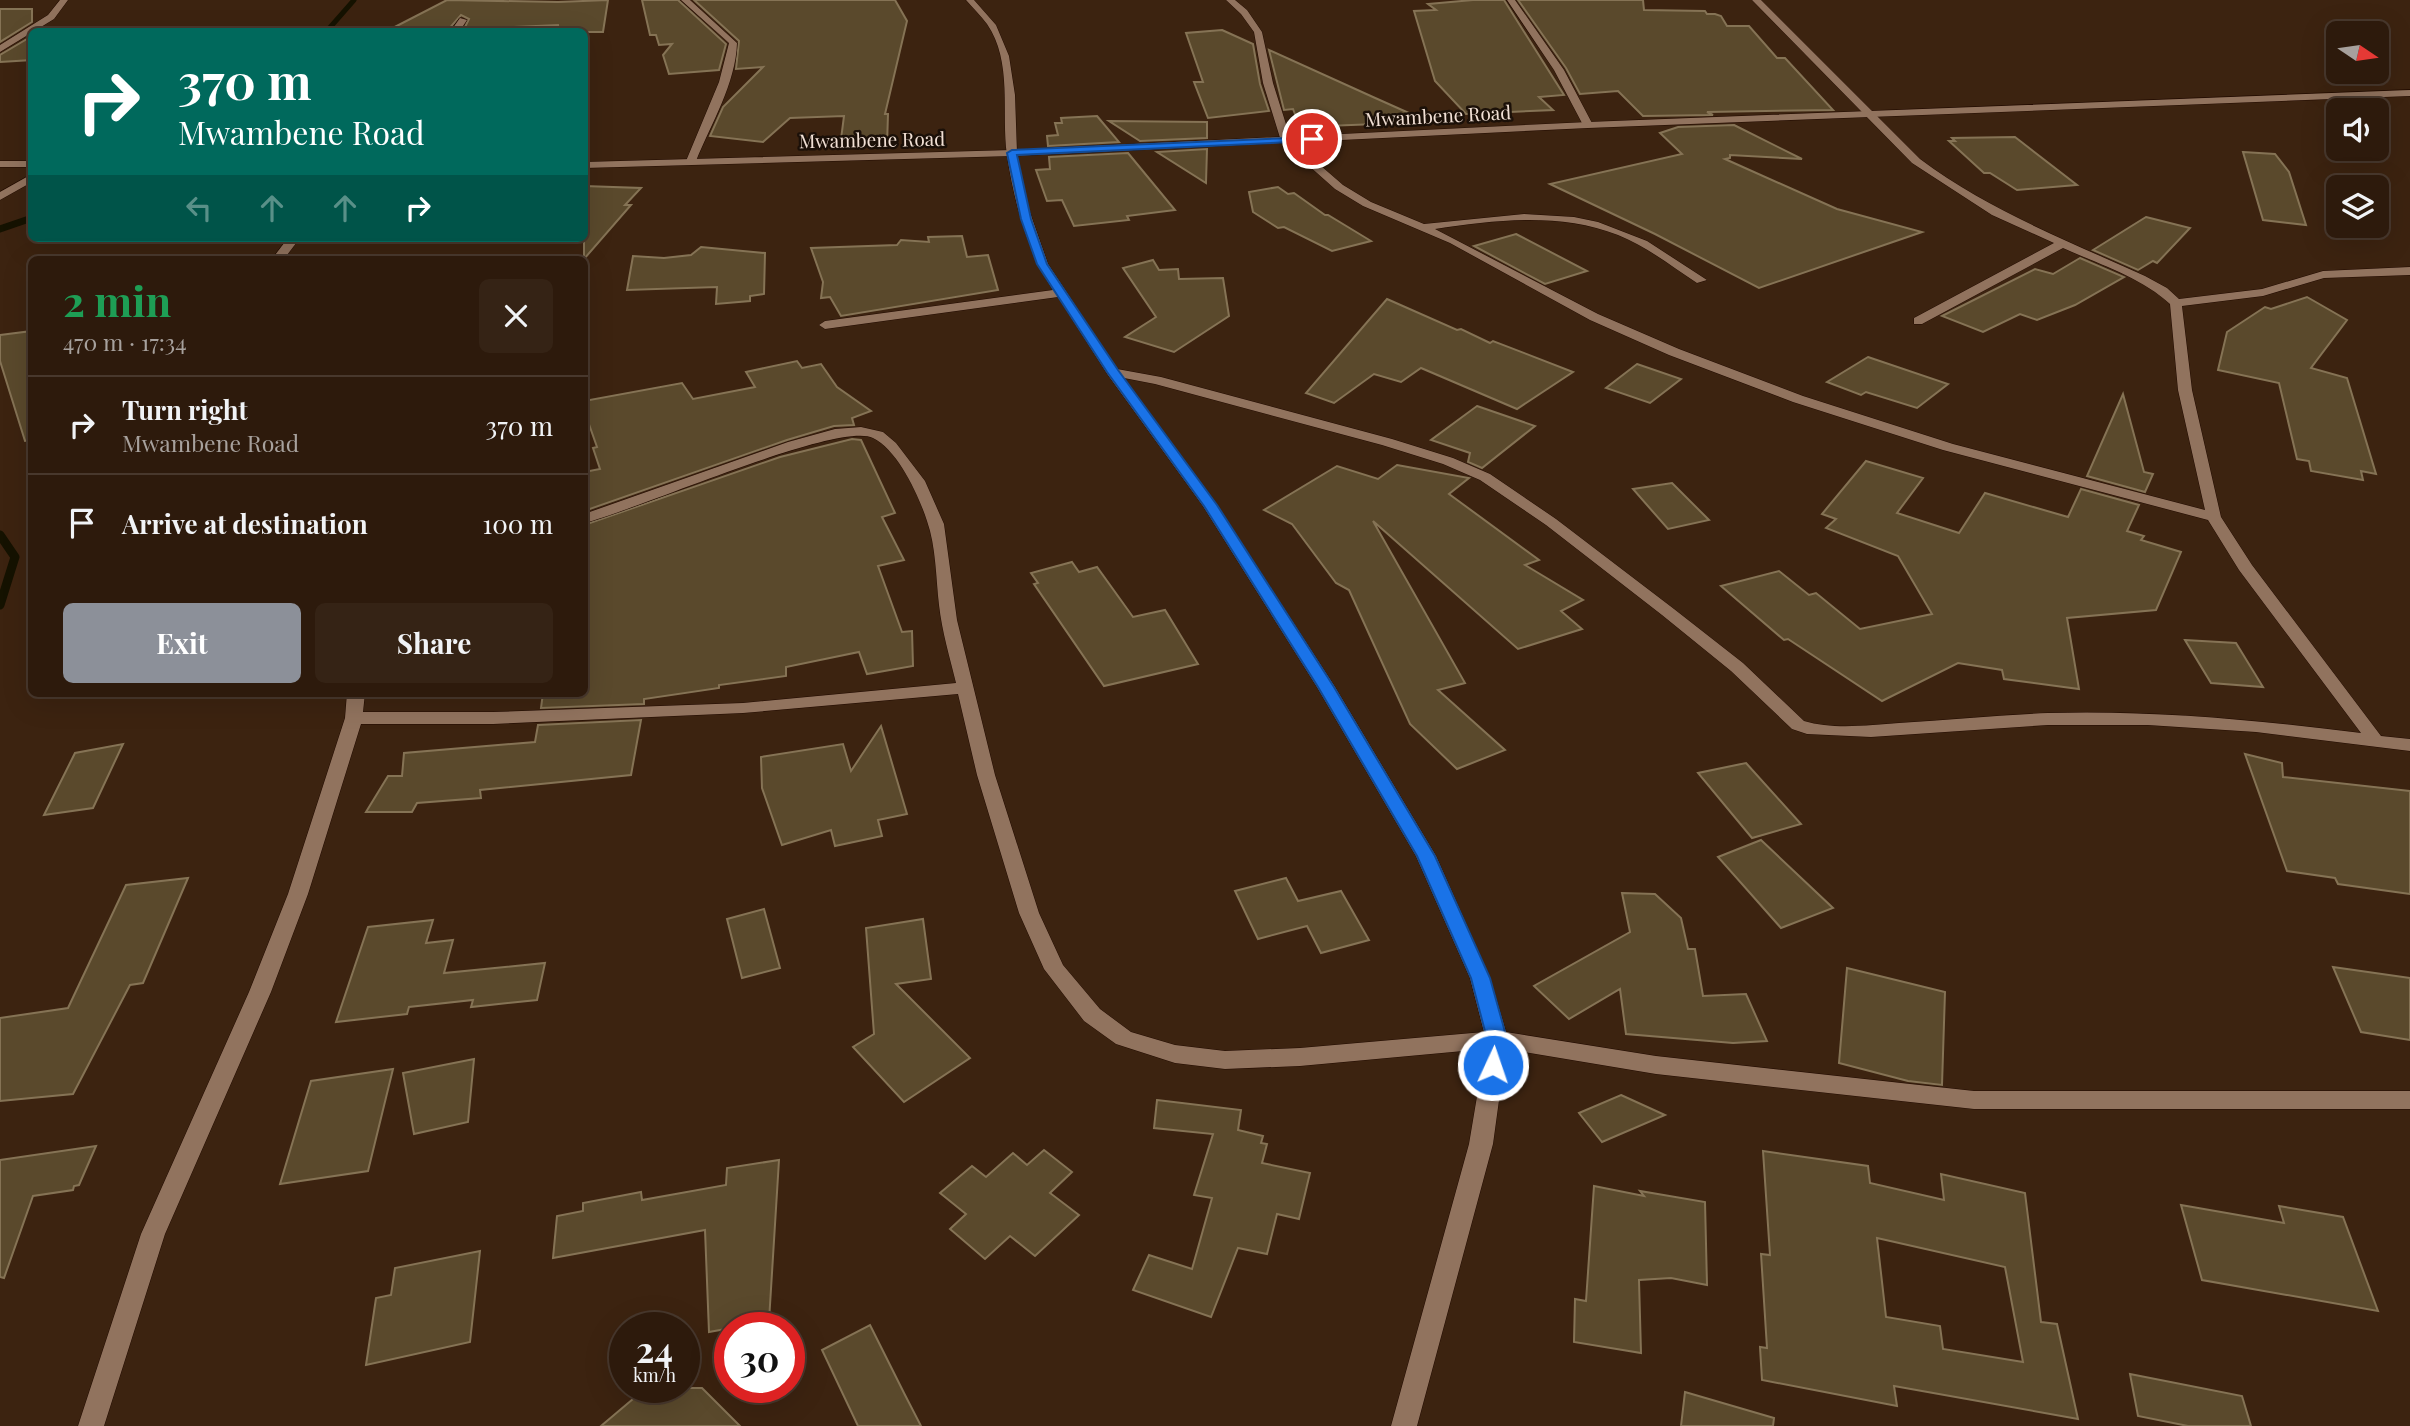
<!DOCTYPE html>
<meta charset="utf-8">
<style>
body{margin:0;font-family:"Playfair Display",serif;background:#352315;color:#f1f3f6;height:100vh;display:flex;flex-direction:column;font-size:26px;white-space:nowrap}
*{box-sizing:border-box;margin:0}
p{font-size:23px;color:#a7a19d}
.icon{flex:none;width:38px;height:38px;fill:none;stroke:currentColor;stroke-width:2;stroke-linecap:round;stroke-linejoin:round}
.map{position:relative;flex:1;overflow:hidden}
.panel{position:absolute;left:28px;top:256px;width:560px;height:441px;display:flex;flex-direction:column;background:#2d1a0c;border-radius:10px;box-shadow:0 7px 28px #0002,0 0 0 2px #48382d}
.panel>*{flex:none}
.hud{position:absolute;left:28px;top:28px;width:560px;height:214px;border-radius:10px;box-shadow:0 7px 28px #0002,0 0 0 2px #48382d;background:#00695c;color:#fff;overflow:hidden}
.needle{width:46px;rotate:103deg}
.buttons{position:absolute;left:2326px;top:21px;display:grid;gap:14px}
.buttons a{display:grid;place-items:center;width:63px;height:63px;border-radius:10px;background:#2d1a0c;box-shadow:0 7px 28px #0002,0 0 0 2px #48382d;font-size:35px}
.speed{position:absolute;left:609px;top:1312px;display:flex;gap:14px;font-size:35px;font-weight:700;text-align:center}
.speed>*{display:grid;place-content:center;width:91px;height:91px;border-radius:50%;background:#2d1a0c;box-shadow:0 7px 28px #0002,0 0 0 2px #48382d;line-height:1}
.speed small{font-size:18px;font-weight:400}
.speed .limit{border:10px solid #d22;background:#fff;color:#111}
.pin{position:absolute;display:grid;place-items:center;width:60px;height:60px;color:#fff;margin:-30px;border:4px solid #fff;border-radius:50%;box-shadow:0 2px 7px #0007}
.me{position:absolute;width:77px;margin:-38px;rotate:3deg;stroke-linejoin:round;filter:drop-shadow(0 0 5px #0008)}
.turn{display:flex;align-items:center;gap:24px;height:147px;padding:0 35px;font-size:32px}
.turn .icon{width:91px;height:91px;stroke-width:2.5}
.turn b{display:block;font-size:49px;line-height:60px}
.lanes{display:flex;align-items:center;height:66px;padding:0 35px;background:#0003;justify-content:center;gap:35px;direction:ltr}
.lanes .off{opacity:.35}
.round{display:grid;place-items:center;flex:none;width:74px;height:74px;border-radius:10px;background:#352315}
.headline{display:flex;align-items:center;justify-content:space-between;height:119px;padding:0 35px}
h1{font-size:42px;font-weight:700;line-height:52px;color:#1e9e55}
.button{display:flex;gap:14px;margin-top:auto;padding:14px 35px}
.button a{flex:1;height:80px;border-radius:10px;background:#8c9099;color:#fff;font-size:28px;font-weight:700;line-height:80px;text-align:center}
.button a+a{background:#352315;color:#f1f3f6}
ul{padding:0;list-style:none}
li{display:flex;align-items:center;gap:21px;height:98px;padding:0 35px;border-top:2px solid #48382d}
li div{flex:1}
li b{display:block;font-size:26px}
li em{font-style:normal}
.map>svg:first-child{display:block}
</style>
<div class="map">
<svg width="2410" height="1426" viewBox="0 0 2410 1426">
<rect width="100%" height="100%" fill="#3c2310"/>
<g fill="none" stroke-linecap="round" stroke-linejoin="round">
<polyline stroke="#151200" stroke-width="5" points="326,32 354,0"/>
<polyline stroke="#151200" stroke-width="7" points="0,229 32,218"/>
<polyline stroke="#151200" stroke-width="9" points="0,535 15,557 0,605"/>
</g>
<g fill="#5a492c" stroke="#857355" stroke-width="2" fill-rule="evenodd">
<polygon points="447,0 558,2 608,0 603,32 559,32 558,25 464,29 469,19 461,15 448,30 385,32"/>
<polygon points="642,0 678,0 726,44 719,70 669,74 663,55 672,44 659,45 656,35 650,35"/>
<polygon points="694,0 895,0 907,21 885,114 888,114 887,145 840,147 844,116 790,118 763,142 710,136 723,107 763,67 736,69 739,41"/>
<polygon points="1473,0 1504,0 1564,95 1539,97 1553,110 1466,114 1435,81 1414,11 1436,10 1428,4"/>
<polygon points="1518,0 1643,0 1644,10 1705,11 1707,14 1715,14 1721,16 1727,26 1749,26 1777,58 1785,58 1833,110 1707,112 1713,115 1643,116 1618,91 1580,94 1566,68"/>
<polygon points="0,9 32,9 32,22 0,42"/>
<polygon points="1222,30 1253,44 1260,84 1269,111 1208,118 1194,82 1203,82 1186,33"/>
<polygon points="32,36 32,60 0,62 0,55"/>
<polygon points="1269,50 1373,97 1429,122 1300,127 1293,109 1284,110"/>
<polygon points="1097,116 1119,142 1048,146 1047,136 1058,135 1055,123 1062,123 1061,118"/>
<polygon points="1109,121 1207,122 1207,138 1140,141"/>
<polygon points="1734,125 1802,159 1730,155 1730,158 1725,159 1837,209 1922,232 1759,288 1655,234 1550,184 1682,154 1660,133 1678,127"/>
<polygon points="2015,137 2077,185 2017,190 1990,173 1984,173 1949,141 1955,141 1952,138"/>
<polygon points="1207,149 1206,183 1157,152"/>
<polygon points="2243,152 2275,154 2289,172 2306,225 2263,220"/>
<polygon points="1128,153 1175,210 1127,216 1129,220 1074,226 1062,200 1047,201 1036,170 1050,169 1049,157"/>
<polygon points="584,186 641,188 625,205 631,205 584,259"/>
<polygon points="1278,187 1288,194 1294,193 1325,215 1328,215 1371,241 1332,251 1284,227 1278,228 1253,212 1249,192"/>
<polygon points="2146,217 2190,228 2157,263 2153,261 2138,270 2093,250"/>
<polygon points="1516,234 1587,271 1545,284 1474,246"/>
<polygon points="962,236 967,257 988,255 998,290 841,316 830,297 821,298 823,282 811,248 897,245 901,240 929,242 928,237"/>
<polygon points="701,247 765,253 764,294 750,296 750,301 716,304 717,287 627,290 633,256 664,258 691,255"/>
<polygon points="2080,258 2124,277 2075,305 2037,320 2020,314 1983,332 1942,316 2035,269 2053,274"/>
<polygon points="1153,260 1159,270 1178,269 1179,279 1223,278 1229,316 1174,352 1125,337 1156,317 1123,268"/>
<polygon points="2307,297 2347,320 2311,368 2347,378 2376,474 2361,471 2363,480 2311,471 2309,461 2297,459 2279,383 2218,370 2227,332 2265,307 2271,309"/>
<polygon points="1387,299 1457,330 1461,329 1490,343 1493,341 1573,372 1517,409 1421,368 1401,382 1374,374 1334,403 1306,393"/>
<polygon points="32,331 32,440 25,441 0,361 0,335"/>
<polygon points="1868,357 1948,384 1917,408 1866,392 1861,395 1827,382"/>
<polygon points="797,361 802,368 821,364 837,387 871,411 852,418 854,425 834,426 787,440 584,511 584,472 600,469 593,448 597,447 584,410 584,401 682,383 693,399 755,387 746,372"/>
<polygon points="1637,364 1681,379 1650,403 1606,388"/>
<polygon points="2123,394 2144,472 2153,474 2145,492 2087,476"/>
<polygon points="1477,406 1535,426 1482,468 1468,462 1470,453 1431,440"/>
<polygon points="852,439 861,440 895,513 882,517 904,560 878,566 902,632 912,631 913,666 867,674 859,652 786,667 786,676 719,685 719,688 644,699 644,704 541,708 543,693 584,693 584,525 780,457"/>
<polygon points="1866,461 1923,478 1897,513 1959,533 1985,493 2068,517 2081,489 2139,505 2127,531 2144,536 2141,540 2181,552 2156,610 2067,618 2079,689 2004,679 2002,670 1958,663 1882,701 1788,639 1784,640 1721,586 1779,571 1809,595 1816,593 1860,629 1932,614 1898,556 1826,528 1836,519 1822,514"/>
<polygon points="1397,465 1469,478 1449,494 1539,560 1525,565 1583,600 1561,611 1582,629 1518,649 1373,521 1465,683 1438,690 1505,750 1457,769 1410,724 1349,590 1336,583 1292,524 1264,510 1337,466 1378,479"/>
<polygon points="1672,483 1709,520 1668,529 1633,489"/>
<polygon points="1072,562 1079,572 1097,567 1133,617 1165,610 1198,664 1104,686 1034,584 1038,583 1031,573"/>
<polygon points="2185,640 2236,643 2263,687 2211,683"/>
<polygon points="641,720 631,775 480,790 481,798 417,803 412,812 366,812 388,776 402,776 404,753 535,742 538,725"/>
<polygon points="881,726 907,814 878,820 882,836 835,846 831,830 782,845 762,788 761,757 843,744 851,771"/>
<polygon points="123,744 93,808 44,815 75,753"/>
<polygon points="2245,754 2282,763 2283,777 2410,791 2410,894 2338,884 2335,878 2287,871"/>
<polygon points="1746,763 1801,824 1752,838 1698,773"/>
<polygon points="1761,840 1833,908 1781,928 1718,857"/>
<polygon points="188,878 143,983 130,985 73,1094 0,1101 0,1018 68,1008 126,885"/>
<polygon points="1286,878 1298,901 1341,891 1369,940 1321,953 1307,926 1258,939 1235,891"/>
<polygon points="1622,893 1655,894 1681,918 1688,949 1695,949 1703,996 1746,994 1767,1041 1733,1043 1626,1034 1620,989 1569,1019 1534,986 1630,932"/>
<polygon points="764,909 780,968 742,978 727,919"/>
<polygon points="923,919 931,979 896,984 970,1058 904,1102 853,1047 874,1034 866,928"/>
<polygon points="433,920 426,943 453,940 444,973 545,963 537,1000 471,1007 473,1000 409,1007 407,1014 336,1022 368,927"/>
<polygon points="2333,967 2410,978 2410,1040 2361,1032"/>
<polygon points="1847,968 1945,992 1942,1085 1908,1081 1839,1063"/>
<polygon points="474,1059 468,1122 414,1134 403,1073"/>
<polygon points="393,1069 368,1171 280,1184 311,1081"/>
<polygon points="1621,1095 1665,1115 1602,1142 1579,1113"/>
<polygon points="1157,1100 1241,1110 1238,1130 1263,1136 1261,1143 1267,1144 1262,1163 1310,1173 1299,1219 1277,1214 1267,1254 1238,1248 1211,1317 1133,1290 1149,1255 1192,1269 1212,1198 1194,1195 1213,1134 1154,1128"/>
<polygon points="96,1146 79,1185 74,1186 73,1190 33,1196 4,1278 0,1277 0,1160"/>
<polygon points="1044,1150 1072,1172 1050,1193 1079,1215 1035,1256 1010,1236 985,1259 950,1229 966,1214 940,1193 972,1166 986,1177 1013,1153 1027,1165"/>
<path d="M1763,1151L1868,1166L1870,1183L1944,1200L1941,1174L2025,1193L2041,1322L2057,1324L2078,1419L1894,1386L1897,1406L1762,1380L1760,1347L1767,1348L1761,1254L1770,1255ZM1877,1238L2005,1267L2023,1362L1943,1349L1940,1326L1886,1317Z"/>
<polygon points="779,1160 769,1321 709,1332 705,1230 553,1258 557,1216 583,1211 583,1203 641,1192 642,1200 726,1185 727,1168"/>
<polygon points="1594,1186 1644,1196 1640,1191 1705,1202 1707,1285 1671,1278 1639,1280 1641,1353 1574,1342 1575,1299 1586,1301"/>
<polygon points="2181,1205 2284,1223 2279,1206 2343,1217 2378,1311 2202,1280"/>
<polygon points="480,1251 470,1342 366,1365 376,1298 391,1295 395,1268"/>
<polygon points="870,1325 904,1393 921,1426 858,1426 822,1350"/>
<polygon points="2130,1374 2242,1396 2251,1426 2188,1426 2138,1416"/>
<polygon points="646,1388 702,1388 740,1426 601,1426"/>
<polygon points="1685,1392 1774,1418 1773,1426 1681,1426"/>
</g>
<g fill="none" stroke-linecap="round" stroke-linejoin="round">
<g stroke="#220b00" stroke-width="1">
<g id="minor">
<polygon points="60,0 68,0 54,19 0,52 0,45 48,15"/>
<path d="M681,0H690L737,43C736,83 711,124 696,161L691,164L686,161L719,82L729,43Z"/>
<path d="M966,0H974L996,25L1009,56L1015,95L1017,153L1027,204L1048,264L1117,369L1161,377L1392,439L1453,458L1490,474L1556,519L1674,609L1743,663L1804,721C1833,730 1870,725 1899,723C1949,720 1998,715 2048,713C2153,710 2257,720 2361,733L2239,570L2208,520L1943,450L1793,402L1669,355L1590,320L1450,243L1363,206L1335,189L1281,141L1263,83L1254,32L1241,14L1226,0H1235L1247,10L1262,32L1273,83L1291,140L1343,185L1371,202L1424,224L1524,214L1574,217L1598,222L1647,241L1707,280L1697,283C1671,266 1646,246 1618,235C1559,212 1495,220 1435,229L1598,314L1679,349L1803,396L1953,444L2205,510L2178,390L2170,304C2141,277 2098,264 2063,248L1922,324H1914V318L2054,243L1992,215L1912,163L1752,0H1761L1920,159C1988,210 2068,241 2145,276L2167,288L2179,299L2262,289L2323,271L2410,267V275L2324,278L2263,296L2182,306L2192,390L2221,517L2252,565L2381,736L2410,739V751L2256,732L2148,725H2048L1871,737L1807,734L1792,729L1731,671L1662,615L1546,525L1480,480L1443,464L1382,445L1155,384L1124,378L1217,505L1335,687L1436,856L1490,978L1506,1032L1656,1056L1974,1091H2410V1109H1974L1656,1074L1506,1049L1493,1144L1417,1426H1391L1469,1144L1485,1049L1300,1066L1225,1069L1175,1063L1116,1044L1084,1021L1044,969L1019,913L977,775L958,694L743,713L493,724H361L308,894L271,992L165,1234L104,1426H78L141,1234L249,992L288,894L345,718L347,693H365L363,712H493L743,703L956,683C950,658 942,632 939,605C936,579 936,546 927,521C919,496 898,450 873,438C837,421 635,511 584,523V514L788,442L835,429L861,427L883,432L896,443L925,481L944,524L957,620L995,775L1039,913L1063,965L1100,1009L1131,1032L1175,1045L1225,1051L1300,1048L1484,1032L1470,978L1416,856L1317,687L1203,506L1108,375L1058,297L825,329L819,325L825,321L1053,290C1027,250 1014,202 1007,155C1001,113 1013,62 987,24C981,16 973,8 966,0Z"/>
<polygon points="1507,0 1515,0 1564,70 1593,125 1591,127 1583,125 1554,70"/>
<polygon points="460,18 467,20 459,32 450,32"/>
<polygon points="32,174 32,182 0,200 0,192"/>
<polygon points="288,238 300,238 284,259 272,259"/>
</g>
</g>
<g stroke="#220b00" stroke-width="1">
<g id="tertiary">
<polygon points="2410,90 2410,96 1588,128 1012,156 584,168 584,162 1012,150 1588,122"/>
<rect x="0" y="161" width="32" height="6"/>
</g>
</g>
<use href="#minor" fill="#91735e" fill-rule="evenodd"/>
<use href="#tertiary" fill="#91735e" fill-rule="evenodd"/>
</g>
<polygon fill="#1a73e8" stroke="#114b97" stroke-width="2" points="1312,137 1315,137 1315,141 1017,155 1031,219 1047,264 1118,370 1217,505 1334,687 1435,856 1490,978 1507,1039 1500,1071 1493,1073 1486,1071 1483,1065 1487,1039 1471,978 1417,856 1318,687 1204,506 1107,372 1037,264 1021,219 1007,153 1012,150"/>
<g text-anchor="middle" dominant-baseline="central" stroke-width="5" stroke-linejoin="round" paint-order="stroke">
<g font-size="19" fill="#f1e0d5" stroke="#1b1008">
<text transform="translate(1438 115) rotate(-3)">Mwambene Road</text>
<text transform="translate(872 139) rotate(-1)">Mwambene Road</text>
</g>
</g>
</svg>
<div class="buttons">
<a><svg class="needle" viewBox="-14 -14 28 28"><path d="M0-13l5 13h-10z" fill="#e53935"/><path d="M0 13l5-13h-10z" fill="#a7a19d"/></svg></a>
<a><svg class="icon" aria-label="sound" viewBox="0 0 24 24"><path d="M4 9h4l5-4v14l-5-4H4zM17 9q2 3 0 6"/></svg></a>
<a><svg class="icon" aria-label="layers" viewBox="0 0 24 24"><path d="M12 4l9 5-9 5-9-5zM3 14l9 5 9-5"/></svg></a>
</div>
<div class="speed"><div>24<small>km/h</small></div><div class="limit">30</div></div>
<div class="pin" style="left:1312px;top:139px;background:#d93025"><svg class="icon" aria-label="arrive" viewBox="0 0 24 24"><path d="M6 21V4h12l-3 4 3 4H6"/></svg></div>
<svg class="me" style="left:1493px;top:1065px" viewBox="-20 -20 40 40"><circle r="17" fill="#1a73e8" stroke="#fff" stroke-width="3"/><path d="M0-11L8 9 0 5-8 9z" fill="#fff"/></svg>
<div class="hud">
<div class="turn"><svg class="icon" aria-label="right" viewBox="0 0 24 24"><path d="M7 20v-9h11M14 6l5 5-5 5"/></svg><div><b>370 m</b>Mwambene Road</div></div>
<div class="lanes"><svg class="icon off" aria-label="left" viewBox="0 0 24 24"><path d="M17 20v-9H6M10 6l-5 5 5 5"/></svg><svg class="icon off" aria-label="ahead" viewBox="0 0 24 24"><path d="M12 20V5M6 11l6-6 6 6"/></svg><svg class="icon off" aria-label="ahead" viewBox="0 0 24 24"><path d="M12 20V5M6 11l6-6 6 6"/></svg><svg class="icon" aria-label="right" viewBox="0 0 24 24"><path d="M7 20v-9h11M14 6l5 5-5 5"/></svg></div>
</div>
<section class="panel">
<div class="headline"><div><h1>2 min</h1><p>470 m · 17:34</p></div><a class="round"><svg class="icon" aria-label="close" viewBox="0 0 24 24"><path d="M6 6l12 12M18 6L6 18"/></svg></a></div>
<ul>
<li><svg class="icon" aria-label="right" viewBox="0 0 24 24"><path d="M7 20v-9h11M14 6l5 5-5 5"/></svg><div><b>Turn right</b><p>Mwambene Road</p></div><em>370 m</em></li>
<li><svg class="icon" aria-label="arrive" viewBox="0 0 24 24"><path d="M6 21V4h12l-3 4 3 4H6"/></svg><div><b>Arrive at destination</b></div><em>100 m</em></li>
</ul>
<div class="button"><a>Exit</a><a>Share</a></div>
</section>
</div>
